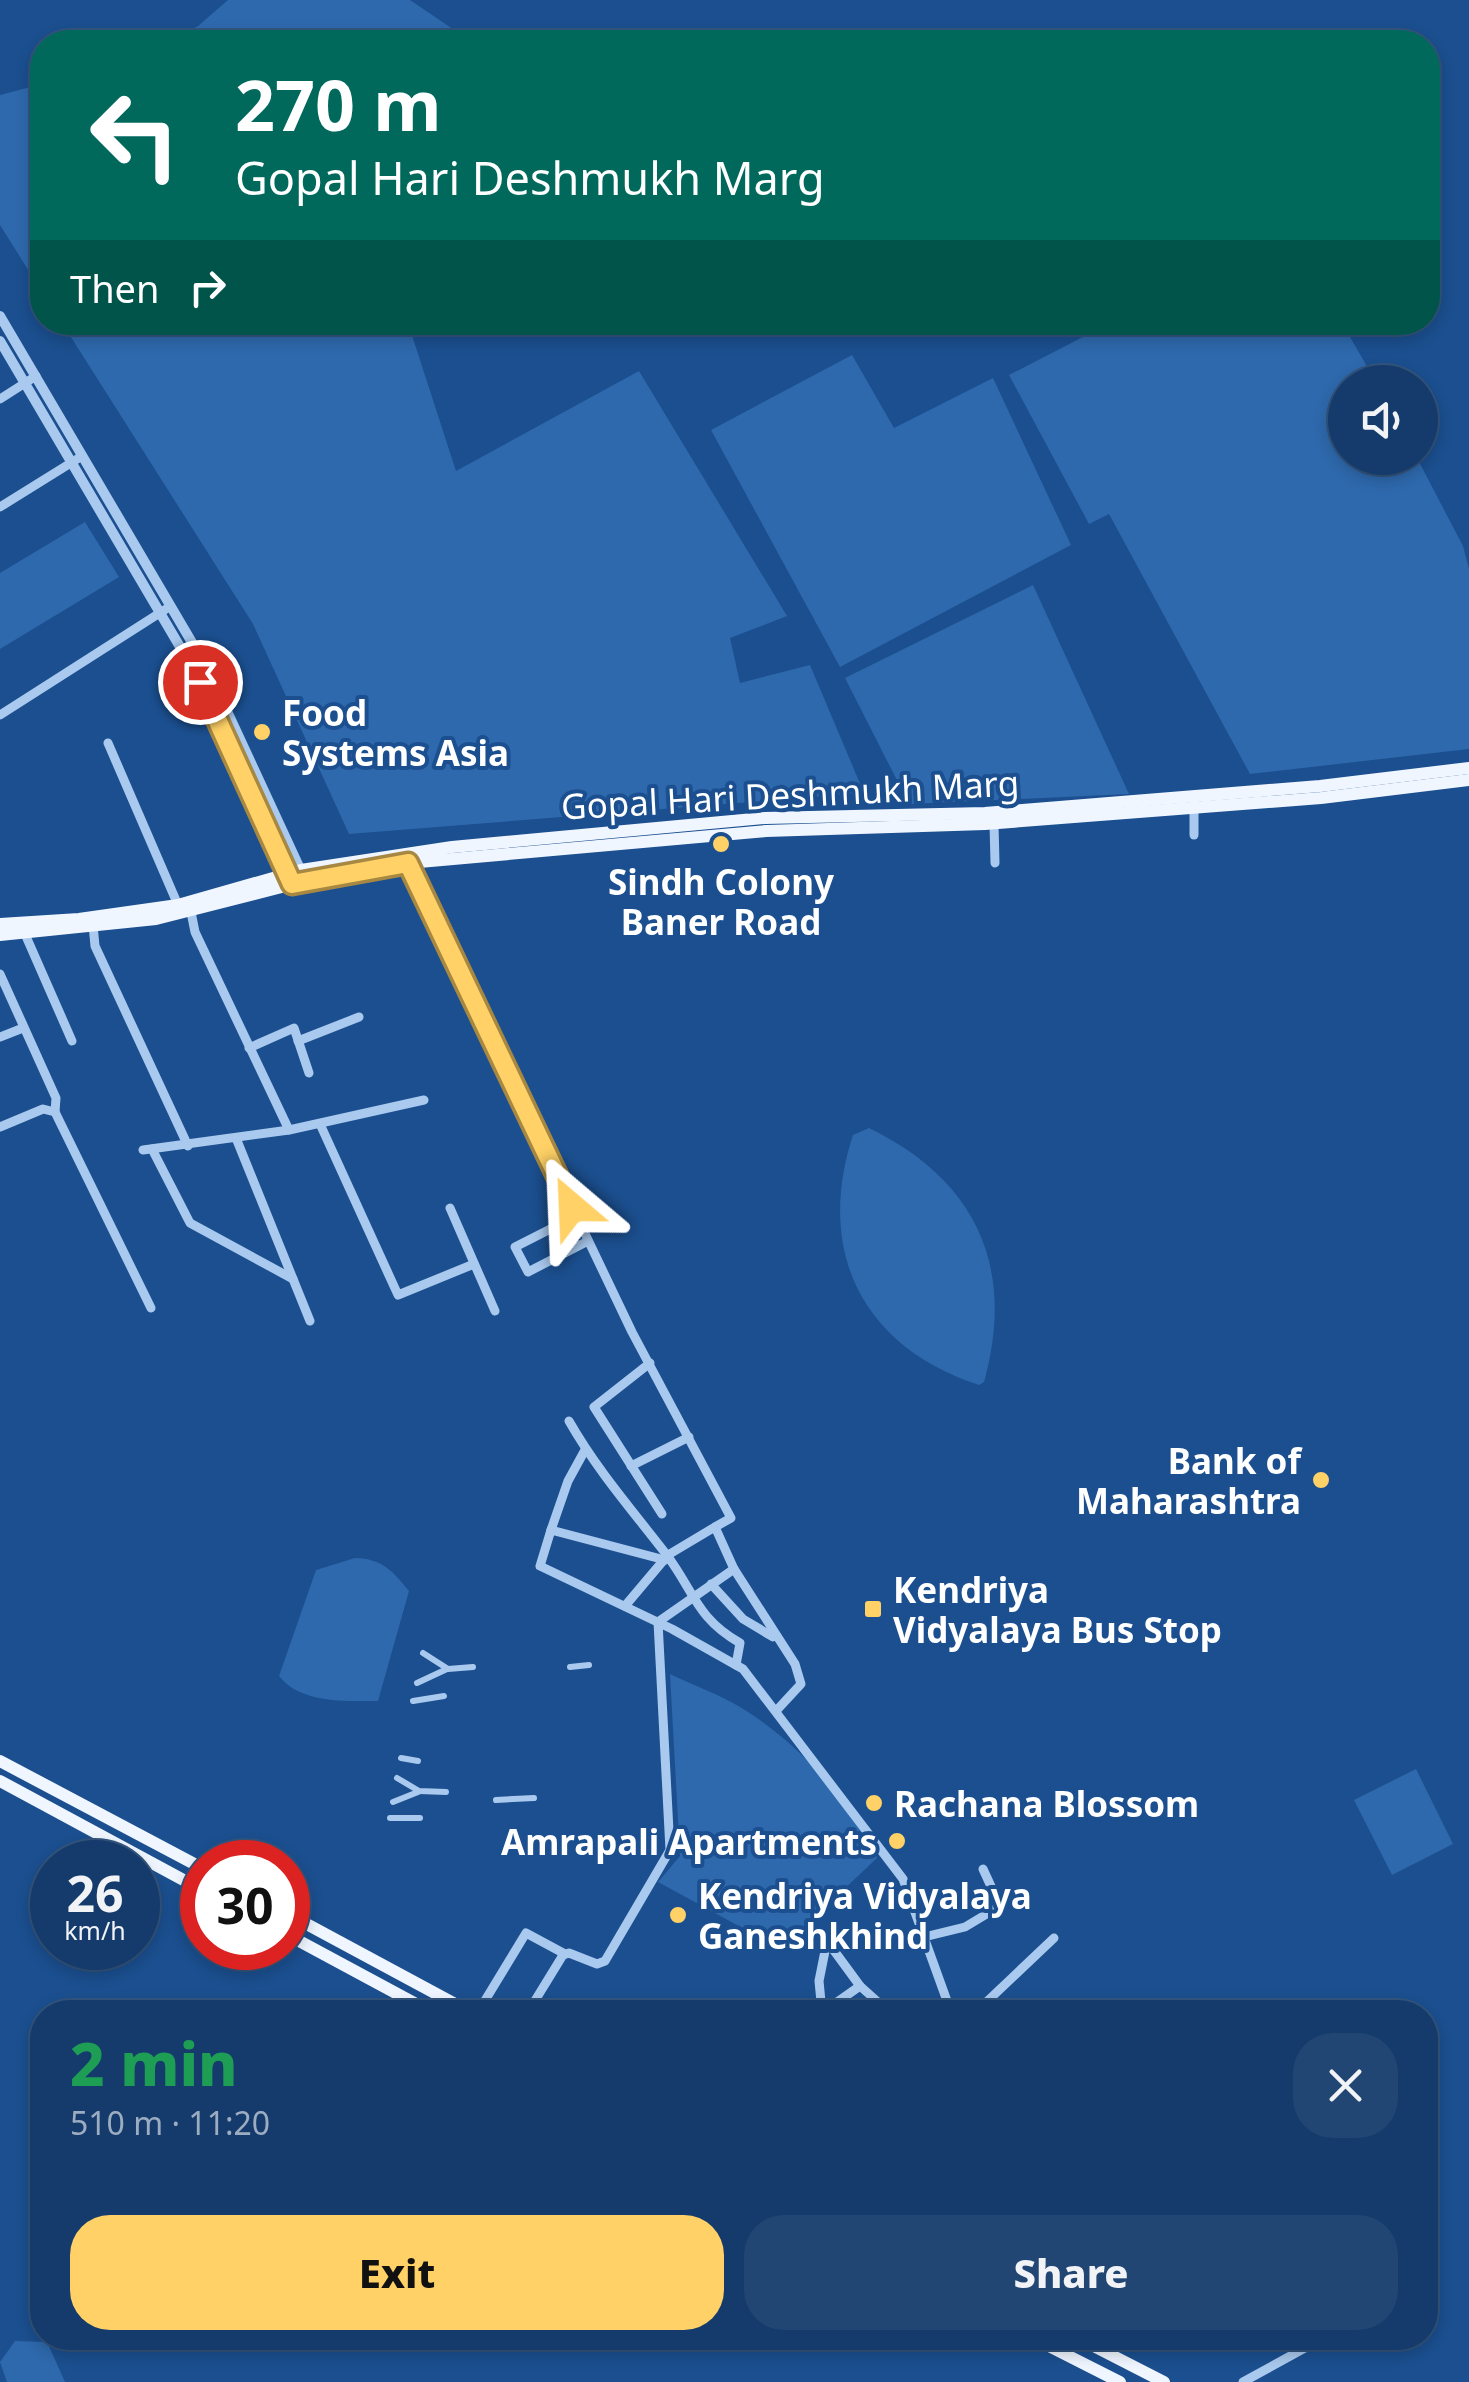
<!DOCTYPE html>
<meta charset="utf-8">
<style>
body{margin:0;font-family:"Noto Sans",sans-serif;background:#214673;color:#f1f3f6;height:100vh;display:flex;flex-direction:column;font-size:38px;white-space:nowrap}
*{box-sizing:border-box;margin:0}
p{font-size:32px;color:#9dadc1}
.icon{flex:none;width:55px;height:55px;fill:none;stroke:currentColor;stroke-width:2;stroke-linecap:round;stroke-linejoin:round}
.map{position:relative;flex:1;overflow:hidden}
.sheet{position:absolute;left:30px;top:2000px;width:1408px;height:350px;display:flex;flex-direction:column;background:#143b6b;border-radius:40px;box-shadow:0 5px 15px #0003,0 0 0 2px #33557e}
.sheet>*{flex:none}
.hud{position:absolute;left:30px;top:30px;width:1410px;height:305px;border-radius:40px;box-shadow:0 5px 15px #0003,0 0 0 2px #33557e;background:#00695c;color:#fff;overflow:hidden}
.fabs{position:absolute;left:1328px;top:365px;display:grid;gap:20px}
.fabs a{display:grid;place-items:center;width:110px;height:110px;border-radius:50%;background:#143b6b;box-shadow:0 5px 15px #0003,0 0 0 2px #33557e;font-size:50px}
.speed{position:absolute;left:30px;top:1840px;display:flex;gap:20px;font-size:50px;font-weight:700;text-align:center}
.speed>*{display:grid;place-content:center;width:130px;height:130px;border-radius:50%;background:#143b6b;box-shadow:0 5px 15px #0003,0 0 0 2px #33557e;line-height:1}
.speed small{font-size:25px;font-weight:400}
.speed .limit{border:15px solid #d22;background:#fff;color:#111}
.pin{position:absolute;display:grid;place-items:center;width:85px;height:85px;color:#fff;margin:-42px;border:5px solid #fff;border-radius:50%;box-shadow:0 2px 10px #0007}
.me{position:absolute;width:110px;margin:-55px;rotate:334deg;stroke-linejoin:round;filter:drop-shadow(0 0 8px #0008)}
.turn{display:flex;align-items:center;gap:35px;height:210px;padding:0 40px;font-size:45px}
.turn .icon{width:130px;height:130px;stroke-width:2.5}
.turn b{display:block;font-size:70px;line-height:85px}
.then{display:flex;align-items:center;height:95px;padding:0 40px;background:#0003;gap:20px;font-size:38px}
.round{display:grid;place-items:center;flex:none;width:105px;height:105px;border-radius:40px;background:#214673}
.overview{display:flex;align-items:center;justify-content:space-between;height:170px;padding:0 40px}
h1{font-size:60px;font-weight:800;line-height:75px;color:#1e9e55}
.action{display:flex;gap:20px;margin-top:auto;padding:20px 40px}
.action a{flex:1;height:115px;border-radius:40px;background:#ffd166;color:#111;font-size:40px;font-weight:800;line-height:115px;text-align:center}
.action a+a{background:#214673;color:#f1f3f6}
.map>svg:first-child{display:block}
</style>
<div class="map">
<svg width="1469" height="2382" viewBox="0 0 1469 2382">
<rect width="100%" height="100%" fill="#1b4f8f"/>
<g fill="#2e69ad">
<polygon points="228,0 410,0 472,42 168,42 198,26"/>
<polygon points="42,84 42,292 0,225 0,95"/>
<polygon points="62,323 408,323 456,471 639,371 787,616 730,638 740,683 810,665 864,793 349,834 253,624"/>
<polygon points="1110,323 1342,323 1376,382 1345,382 1345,458 1417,458 1463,546 1469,569 1469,749 1250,774 1109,514 1089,524 1009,375"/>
<polygon points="852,355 894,428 993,378 1071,545 840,667 711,430"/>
<polygon points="85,522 119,577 0,649 0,573"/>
<polygon points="1033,585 1129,794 909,804 845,678"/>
<path d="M869,1128C976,1180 1016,1267 984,1382L979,1385C862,1347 815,1251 853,1135Z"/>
<path d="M355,1558C382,1559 392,1570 409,1591L378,1701C346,1701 301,1704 279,1676L316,1570Z"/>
<path d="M670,1674C691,1684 713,1692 733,1703C785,1731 858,1803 877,1858L781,1949L658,1882L680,1856Z"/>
<polygon points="1416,1769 1453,1844 1392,1875 1354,1800"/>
<polygon points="15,2341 47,2342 65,2382 7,2382 0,2362"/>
</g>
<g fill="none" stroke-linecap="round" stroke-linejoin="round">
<g stroke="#a9c9ee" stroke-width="6">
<polyline points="423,1653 448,1669 473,1667"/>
<polyline points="570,1667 589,1665"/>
<polyline points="417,1683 447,1669"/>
<polyline points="413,1701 444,1696"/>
<polyline points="401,1758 418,1761"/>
<polyline points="397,1778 419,1791 446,1792"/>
<polyline points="496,1800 534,1798"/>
<polyline points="393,1802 418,1792"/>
<polyline points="390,1818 420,1818"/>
</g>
<g stroke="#a9c9ee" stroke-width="9">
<polyline points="0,399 36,376"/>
<polyline points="0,507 82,456"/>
<polyline points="0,715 166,609"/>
<polyline points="108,743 178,905"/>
<polyline points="1194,805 1194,835"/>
<polyline points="994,824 995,863"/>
<polyline points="408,863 632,1332 731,1518 715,1527"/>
<polyline points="191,912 195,932 289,1130"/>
<polyline points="93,925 95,946 188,1146"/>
<polyline points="25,934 72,1041"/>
<polyline points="0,974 56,1098 55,1112"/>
<polyline points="0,1037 23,1028"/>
<polyline points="298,1041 359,1017"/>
<polyline points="249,1048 294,1028 309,1073"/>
<polyline points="320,1124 398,1295 474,1264"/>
<polyline points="0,1127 43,1109 55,1112 151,1308"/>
<polyline points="236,1138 310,1321"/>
<polyline points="152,1149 190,1223 293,1279"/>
<polyline points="143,1150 289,1130 424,1100"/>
<polyline points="450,1208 495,1311"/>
<polyline points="576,1216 515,1247 528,1272 588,1241"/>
<polyline points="650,1363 594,1407 662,1514"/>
<path d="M569,1421C597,1470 632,1510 666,1554C694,1591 696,1618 740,1643L736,1665"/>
<polyline points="631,1466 689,1437"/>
<polyline points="551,1530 568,1481 585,1450"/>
<polyline points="665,1560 551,1530 540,1566 672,1629 743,1669 903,1879 951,2012"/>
<polyline points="734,1569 795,1664 801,1684 776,1711"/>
<polyline points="711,1584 743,1619 773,1637"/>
<polyline points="924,1937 965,1927 1000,1906 983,1869"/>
<polyline points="827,1941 860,1986"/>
<polyline points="478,2012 526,1933 565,1954"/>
<polyline points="528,2012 563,1955 569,1953 597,1964 605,1961 670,1850 658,1622 734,1569 715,1527 668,1555 625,1606"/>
<polyline points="822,2012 819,1981 827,1941"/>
<polyline points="823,2012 860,1986 889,2012"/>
<polyline points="976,2012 1054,1938"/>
<polyline points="1243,2382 1323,2338"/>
</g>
<g stroke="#a9c9ee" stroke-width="10">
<polyline points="0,316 207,668 302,873"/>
<polyline points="0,341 196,674 289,877"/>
</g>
<g stroke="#f0f6ff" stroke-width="12">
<polyline points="0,924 79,919 178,905 301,870 452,847 765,818 985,813 1320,786 1469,768"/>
<polyline points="0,935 156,919 305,881 408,863 766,831 985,824 1321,798 1469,780"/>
<polyline points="0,1761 202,1868"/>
<polyline points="0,1781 202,1890"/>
<polyline points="288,1914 470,2012"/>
<polyline points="288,1935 431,2012"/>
<polyline points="1033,2338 1120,2382"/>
<polyline points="1078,2338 1164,2382"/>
</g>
</g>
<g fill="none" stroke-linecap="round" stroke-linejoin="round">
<g stroke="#a68842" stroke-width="25">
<polyline id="route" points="200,682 292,884 408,863 572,1207"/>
</g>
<use href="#route" stroke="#ffd166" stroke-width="18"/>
</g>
<g fill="#ffd166" stroke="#1b4f8f" stroke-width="4">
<circle cx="262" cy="732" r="10"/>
<circle cx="721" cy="844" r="10"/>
<circle cx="1321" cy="1480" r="10"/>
<rect x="863" y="1599" width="20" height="20" rx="5"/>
<circle cx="874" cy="1803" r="10"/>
<circle cx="897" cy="1841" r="10"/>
<circle cx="678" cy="1915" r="10"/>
</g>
<g text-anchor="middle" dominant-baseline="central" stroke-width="8" stroke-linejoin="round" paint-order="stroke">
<g font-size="35" font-weight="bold" fill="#fff" stroke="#1b4f8f" text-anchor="start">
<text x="282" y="712">Food<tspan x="282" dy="40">Systems Asia</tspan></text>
<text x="721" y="881" text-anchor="middle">Sindh Colony<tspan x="721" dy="40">Baner Road</tspan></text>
<text x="1301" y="1460" text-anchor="end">Bank of<tspan x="1301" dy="40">Maharashtra</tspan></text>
<text x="893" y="1589">Kendriya<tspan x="893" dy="40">Vidyalaya Bus Stop</tspan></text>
<text x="894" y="1803">Rachana Blossom</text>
<text x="877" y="1841" text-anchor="end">Amrapali Apartments</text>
<text x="698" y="1895">Kendriya Vidyalaya<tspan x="698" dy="40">Ganeshkhind</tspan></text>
</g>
<g font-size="35" fill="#fff" stroke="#1b4f8f">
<text transform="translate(790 794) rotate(-3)">Gopal Hari Deshmukh Marg</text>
</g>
</g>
</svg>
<div class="fabs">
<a><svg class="icon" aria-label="sound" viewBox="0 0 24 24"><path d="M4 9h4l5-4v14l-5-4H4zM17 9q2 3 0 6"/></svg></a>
</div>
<div class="speed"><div>26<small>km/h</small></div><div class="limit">30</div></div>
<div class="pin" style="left:200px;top:682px;background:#d93025"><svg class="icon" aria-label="arrive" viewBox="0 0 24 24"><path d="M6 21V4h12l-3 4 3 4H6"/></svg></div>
<svg class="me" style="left:572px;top:1207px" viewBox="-20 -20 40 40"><path d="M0-17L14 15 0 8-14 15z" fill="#ffd166" stroke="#fff" stroke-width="4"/></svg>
<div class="hud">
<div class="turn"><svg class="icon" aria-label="left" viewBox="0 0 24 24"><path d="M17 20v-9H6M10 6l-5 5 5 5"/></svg><div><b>270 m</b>Gopal Hari Deshmukh Marg</div></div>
<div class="then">Then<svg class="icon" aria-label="right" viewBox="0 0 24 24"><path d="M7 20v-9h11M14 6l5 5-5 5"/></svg></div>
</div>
<section class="sheet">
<div class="overview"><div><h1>2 min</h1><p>510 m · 11:20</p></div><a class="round"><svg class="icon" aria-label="close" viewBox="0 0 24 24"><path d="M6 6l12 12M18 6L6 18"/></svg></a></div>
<div class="action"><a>Exit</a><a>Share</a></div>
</section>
</div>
